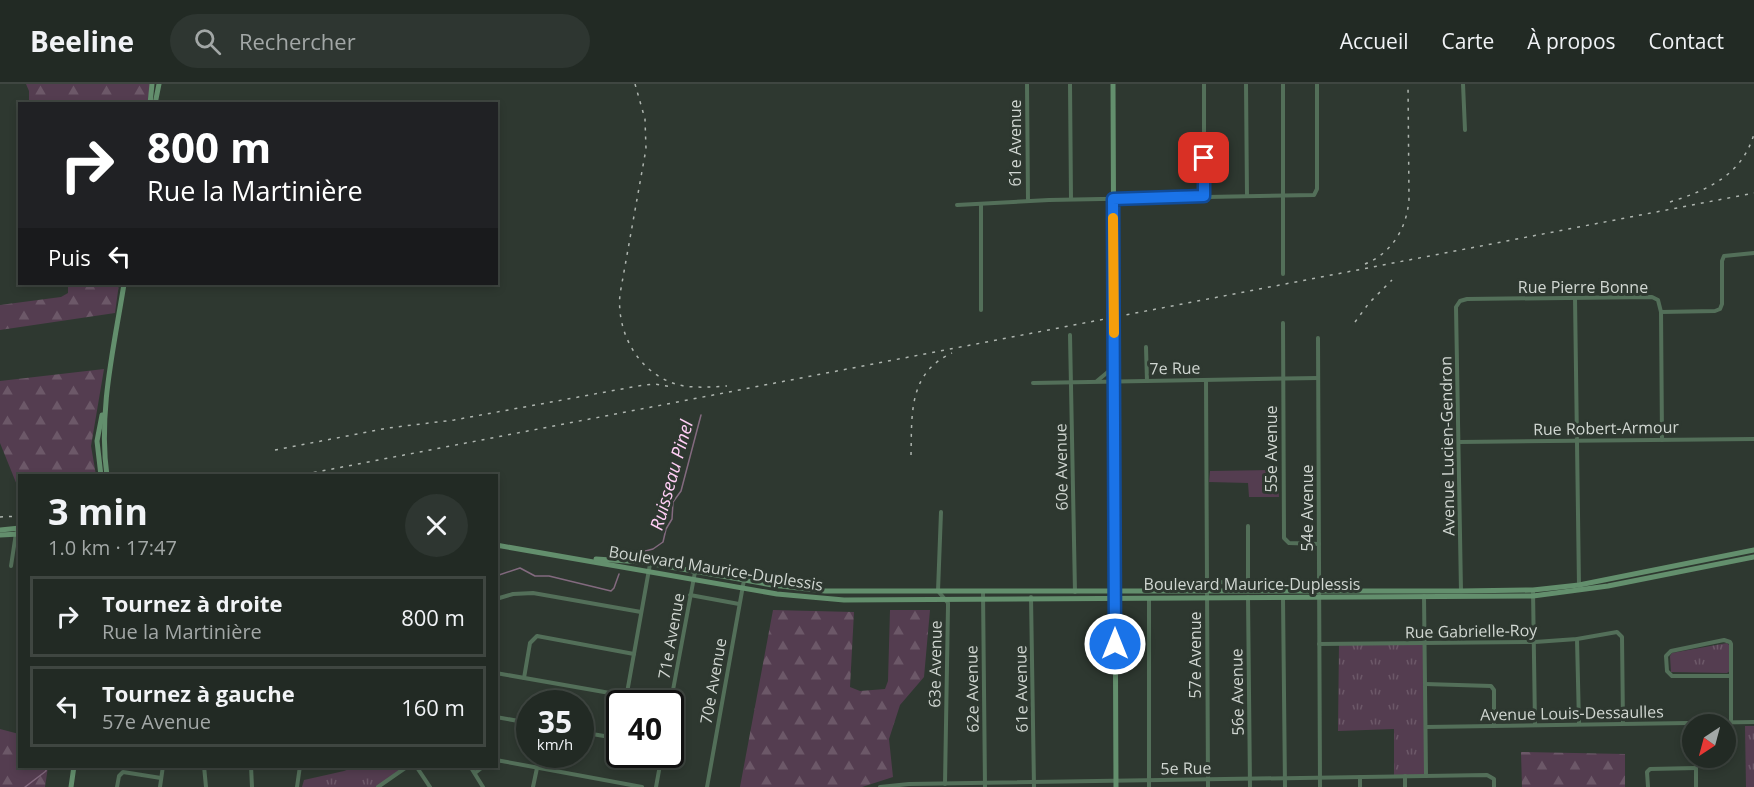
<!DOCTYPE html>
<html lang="fr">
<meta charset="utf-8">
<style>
body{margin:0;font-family:"Open Sans",sans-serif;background:#2e3631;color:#f1f3f6;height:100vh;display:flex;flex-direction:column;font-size:22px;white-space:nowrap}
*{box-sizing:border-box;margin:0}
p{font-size:20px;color:#a2a7a6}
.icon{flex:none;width:33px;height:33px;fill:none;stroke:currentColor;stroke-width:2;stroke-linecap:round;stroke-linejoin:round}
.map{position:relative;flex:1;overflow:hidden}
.details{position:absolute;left:18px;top:390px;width:480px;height:294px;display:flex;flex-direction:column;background:#222a24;border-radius:0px;box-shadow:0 3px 9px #0003,0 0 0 2px #3f4641}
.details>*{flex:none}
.banner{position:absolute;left:18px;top:18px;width:480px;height:183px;border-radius:0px;box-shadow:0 3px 9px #0003,0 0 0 2px #3f4641;background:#202124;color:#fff;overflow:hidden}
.needle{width:39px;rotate:216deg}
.fabs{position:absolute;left:1682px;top:630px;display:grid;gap:12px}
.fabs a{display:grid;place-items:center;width:54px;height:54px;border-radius:50%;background:#222a24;box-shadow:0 3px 9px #0003,0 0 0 2px #3f4641;font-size:30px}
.speed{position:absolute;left:516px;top:606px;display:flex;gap:12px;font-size:30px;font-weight:700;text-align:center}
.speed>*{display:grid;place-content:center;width:78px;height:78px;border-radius:50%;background:#222a24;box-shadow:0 3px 9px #0003,0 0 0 2px #3f4641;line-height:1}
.speed small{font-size:15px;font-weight:400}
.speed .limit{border:3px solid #111;border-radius:9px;background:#fff;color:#111}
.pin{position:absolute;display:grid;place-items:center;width:51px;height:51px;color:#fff;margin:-26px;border-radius:12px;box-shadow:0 3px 9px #0006}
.me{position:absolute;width:66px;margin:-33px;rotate:0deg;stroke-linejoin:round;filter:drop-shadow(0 0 4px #0008)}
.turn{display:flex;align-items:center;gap:21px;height:126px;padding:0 30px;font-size:27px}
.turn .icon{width:78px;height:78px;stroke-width:2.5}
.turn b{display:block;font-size:42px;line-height:51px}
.then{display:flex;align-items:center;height:57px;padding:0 30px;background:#0003;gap:12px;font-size:22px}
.round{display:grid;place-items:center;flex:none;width:63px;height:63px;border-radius:32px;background:#2e3631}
.headline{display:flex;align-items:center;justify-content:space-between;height:102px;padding:0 30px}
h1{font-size:36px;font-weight:700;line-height:45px}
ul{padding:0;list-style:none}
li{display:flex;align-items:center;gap:18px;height:81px;margin:0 12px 9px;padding:0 18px;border:3px solid #3f4641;border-radius:0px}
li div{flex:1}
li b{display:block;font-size:22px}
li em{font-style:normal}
header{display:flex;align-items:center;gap:36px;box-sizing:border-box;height:84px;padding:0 30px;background:#222a24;border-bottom:2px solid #3f4641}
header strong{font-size:28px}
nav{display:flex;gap:33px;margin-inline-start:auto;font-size:21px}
.search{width:420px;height:54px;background:#2e3631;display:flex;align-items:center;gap:15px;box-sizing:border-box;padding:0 21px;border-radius:33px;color:#a2a7a6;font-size:22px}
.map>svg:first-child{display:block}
</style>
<header>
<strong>Beeline</strong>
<div class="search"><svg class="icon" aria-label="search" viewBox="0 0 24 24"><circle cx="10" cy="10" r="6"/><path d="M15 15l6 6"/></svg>Rechercher</div>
<nav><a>Accueil</a><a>Carte</a><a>À propos</a><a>Contact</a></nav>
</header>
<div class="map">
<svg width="1754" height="703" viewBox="0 0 1754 703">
<defs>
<pattern id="forest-firs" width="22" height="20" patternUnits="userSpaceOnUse" patternTransform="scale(1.5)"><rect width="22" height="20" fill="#543d50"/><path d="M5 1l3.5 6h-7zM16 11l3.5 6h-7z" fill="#6c5868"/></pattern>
<pattern id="park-tufts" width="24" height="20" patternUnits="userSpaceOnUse" patternTransform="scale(1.5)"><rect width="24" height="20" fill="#543d50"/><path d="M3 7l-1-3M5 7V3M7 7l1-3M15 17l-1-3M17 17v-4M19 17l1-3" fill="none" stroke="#6c5868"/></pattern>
</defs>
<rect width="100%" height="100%" fill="#2e3830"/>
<polygon fill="#543d50" points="1277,386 1279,413 1249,413 1248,399 1209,398 1210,387"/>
<g fill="url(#forest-firs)">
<polygon points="26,0 151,0 147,20 29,19 29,7"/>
<polygon points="68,200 119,200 115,229 0,246 0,221 61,213 68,209"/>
<polygon points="104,285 91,362 96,391 20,392 19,406 0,359 0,297"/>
<polygon points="773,526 854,528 850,603 860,607 885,605 888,597 890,526 930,526 924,593 900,621 889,655 893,693 862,703 740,703"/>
<polygon points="0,645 19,650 20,682 48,683 45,703 0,703"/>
<polygon points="1521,668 1625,670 1625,703 1522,703"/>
</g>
<g fill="url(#park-tufts)">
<polygon points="1339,559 1425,560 1426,692 1394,692 1394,645 1338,647"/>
<polygon points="1727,559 1729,561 1730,587 1727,589 1671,588 1670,572 1672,569"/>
<polygon points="1745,642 1754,642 1754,703 1746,703"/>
<polygon points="403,682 405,685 378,703 302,703 304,696 344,687 354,683"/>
</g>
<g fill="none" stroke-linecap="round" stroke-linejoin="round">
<g stroke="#836a7f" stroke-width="1.5">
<polyline points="630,471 653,465 663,458 666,445 672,435 673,418 681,407 701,331"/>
<polyline points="496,492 520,484 535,492 549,492 611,507 614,504 619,490"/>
<polyline points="25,703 46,687 46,682"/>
</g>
<g stroke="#536f59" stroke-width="4">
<polyline points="1027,0 1028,117"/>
<polyline points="1070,0 1071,115"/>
<polyline points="1204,0 1204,112"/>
<polyline points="1246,0 1247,112"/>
<polyline points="1283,0 1283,190"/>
<polyline points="1463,0 1465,46"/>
<polyline points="957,121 1049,116 1314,111 1317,105 1317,0"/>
<polyline points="1575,214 1579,502"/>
<polyline points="981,226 981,120"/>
<polyline points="1661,228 1662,356"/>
<polyline points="1283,239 1284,454 1289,459 1319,460"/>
<polyline points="1070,251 1075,508"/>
<polyline points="1318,254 1320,703"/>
<polyline points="1146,263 1147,297"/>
<polyline points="1206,296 1208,703"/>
<polyline points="1097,297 1109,287 1114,279"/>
<polyline points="1033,299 1318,294"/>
<polyline points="1459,358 1754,355"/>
<polyline points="941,428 938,507 948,519 948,522 945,700"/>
<polyline points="1248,442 1248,507"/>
<polyline points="11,482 16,449"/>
<polyline points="1207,498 1280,499 1283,501 1284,507"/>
<polyline points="1533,506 1535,641"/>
<polyline points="983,507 985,703"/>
<polyline points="1461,507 1456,223 1460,217 1467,215 1652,213 1658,216 1661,228 1715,227 1720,225 1722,220 1722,177 1724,172 1754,169"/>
<polyline points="690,511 739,520"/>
<polyline points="1424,512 1426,692"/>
<polyline points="1031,513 1034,703"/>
<polyline points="1248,513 1250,703"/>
<polyline points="1149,514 1149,703"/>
<polyline points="1283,514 1285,703"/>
<polyline points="496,515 513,510 533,509 641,528"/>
<polyline points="1577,555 1579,639"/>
<polyline points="1319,560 1535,558 1577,555 1617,548 1622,553 1623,639"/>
<polyline points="496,589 627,612"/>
<polyline points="1731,592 1672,592 1667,587 1666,572 1671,567 1724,556 1730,558 1731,560 1731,639"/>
<polyline points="524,594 530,559 537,552 634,570"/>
<polyline points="1425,600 1491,602 1494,606 1494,642"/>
<polyline points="625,620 650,480"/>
<polyline points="670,622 695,488"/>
<polyline points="496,633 530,639"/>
<polyline points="1426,643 1754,638"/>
<polyline points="580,648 610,653 620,650"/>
<polyline points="1696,674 1696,703"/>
<polyline points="496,676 642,703"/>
<polyline points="204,682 206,703"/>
<polyline points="251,682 252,703"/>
<polyline points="416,682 430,703"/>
<polyline points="470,682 483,703"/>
<polyline points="475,689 484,682"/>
<polyline points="1405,692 1405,703"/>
<polyline points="1360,693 1360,703"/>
<polyline points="117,703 119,692 123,688 161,694"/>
<polyline points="160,703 163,682"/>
<polyline points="297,703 300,682"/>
<polyline points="378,703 408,682"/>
<polyline points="533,703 537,684"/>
<polyline points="656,703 662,670"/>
<polyline points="707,703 744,496"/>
<polyline points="880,703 909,700 1487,691 1494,695 1494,703"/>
<polyline points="1648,703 1647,688 1650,685 1696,684"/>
</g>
<g stroke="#638f6d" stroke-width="5">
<polyline points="1113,0 1116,703"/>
<polyline points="150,20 152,0"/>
<polyline points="155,20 159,0"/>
<polyline points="101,392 97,357 102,331"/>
<path d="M107,392C98,328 114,263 124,200"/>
<polyline points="0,446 20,444"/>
<polyline points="0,451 20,450"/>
<polyline points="496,461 777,510 844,516 1533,512 1608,502 1754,473"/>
<polyline points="596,475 642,478 772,501 825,507 1461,507 1533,506 1579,501 1754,466"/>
<polyline points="71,703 74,682"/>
</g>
<g stroke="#aeb5af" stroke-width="1.5" stroke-dasharray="3 6" stroke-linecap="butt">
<path d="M635,0L645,35L646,65L620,210C616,251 641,294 684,302C698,304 712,303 727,302"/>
<path d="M1670,118C1708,106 1742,91 1754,50"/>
<path d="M1365,180C1392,169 1407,144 1409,115L1408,0"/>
<polyline points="1355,238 1369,219 1392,196"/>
<polyline points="275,366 388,344 454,336 638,302 654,300 672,303"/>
<path d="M911,371C912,330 908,289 952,269"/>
<polyline points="296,392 1754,109"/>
<polyline points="0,433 20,432"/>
</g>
</g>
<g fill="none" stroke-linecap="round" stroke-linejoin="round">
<g stroke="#114b97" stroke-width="15">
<polyline id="route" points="1115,560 1113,115 1204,112 1204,74"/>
</g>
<use href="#route" stroke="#1a73e8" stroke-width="10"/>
<polyline stroke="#f59e0b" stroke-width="10" points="1113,134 1114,249"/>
</g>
<g text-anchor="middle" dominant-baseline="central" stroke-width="6" stroke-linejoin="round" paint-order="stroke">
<g font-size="16" fill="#d0d6d1" stroke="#2e3830">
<text transform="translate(1015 59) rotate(-90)">61e Avenue</text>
<text x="1583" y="203">Rue Pierre Bonne</text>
<text transform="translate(1175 284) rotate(-1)">7e Rue</text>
<text transform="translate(1606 344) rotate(-1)">Rue Robert-Armour</text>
<text transform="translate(1447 362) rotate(-91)">Avenue Lucien-Gendron</text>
<text transform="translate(1271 365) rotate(-90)">55e Avenue</text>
<text transform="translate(1061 383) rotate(-91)">60e Avenue</text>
<text transform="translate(1307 424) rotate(-90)">54e Avenue</text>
<text transform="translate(716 484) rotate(9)">Boulevard Maurice-Duplessis</text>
<text x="1252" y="500">Boulevard Maurice-Duplessis</text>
<text transform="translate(1471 547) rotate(-1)">Rue Gabrielle-Roy</text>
<text transform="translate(671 552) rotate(-80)">71e Avenue</text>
<text transform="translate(1195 571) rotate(-90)">57e Avenue</text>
<text transform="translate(935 580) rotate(-89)">63e Avenue</text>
<text transform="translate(713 597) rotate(-80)">70e Avenue</text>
<text transform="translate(972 605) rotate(-91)">62e Avenue</text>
<text transform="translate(1021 605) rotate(-91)">61e Avenue</text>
<text transform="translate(1237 608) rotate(-91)">56e Avenue</text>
<text transform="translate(1572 629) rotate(-1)">Avenue Louis-Dessaulles</text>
<text transform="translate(1186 684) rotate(-1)">5e Rue</text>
</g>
<g font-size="18" font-style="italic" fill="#ffcef5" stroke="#2e3830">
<text transform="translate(671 391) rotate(-74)">Ruisseau Pinel</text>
</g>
</g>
</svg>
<div class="fabs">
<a><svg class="needle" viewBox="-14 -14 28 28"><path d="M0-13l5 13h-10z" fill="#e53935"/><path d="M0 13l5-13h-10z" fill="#a2a7a6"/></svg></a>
</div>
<div class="speed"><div>35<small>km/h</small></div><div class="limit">40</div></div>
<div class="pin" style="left:1204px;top:74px;background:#d93025"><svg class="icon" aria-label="arrive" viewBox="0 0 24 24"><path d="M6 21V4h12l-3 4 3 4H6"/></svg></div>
<svg class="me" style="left:1115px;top:560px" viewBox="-20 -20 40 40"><circle r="17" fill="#1a73e8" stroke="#fff" stroke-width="3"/><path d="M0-11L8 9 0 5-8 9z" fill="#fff"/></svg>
<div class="banner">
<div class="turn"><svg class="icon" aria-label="right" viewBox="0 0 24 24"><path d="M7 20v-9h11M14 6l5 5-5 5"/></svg><div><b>800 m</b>Rue la Martinière</div></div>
<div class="then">Puis<svg class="icon" aria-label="left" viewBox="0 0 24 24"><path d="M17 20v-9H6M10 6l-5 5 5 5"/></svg></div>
</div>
<section class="details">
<div class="headline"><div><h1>3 min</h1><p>1.0 km · 17:47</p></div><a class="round"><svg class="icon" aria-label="close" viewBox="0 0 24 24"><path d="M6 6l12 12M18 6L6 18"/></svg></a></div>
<ul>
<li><svg class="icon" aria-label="right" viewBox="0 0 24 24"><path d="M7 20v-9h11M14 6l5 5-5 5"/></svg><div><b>Tournez à droite</b><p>Rue la Martinière</p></div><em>800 m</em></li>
<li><svg class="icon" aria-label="left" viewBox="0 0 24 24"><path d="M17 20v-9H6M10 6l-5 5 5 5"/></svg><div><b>Tournez à gauche</b><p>57e Avenue</p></div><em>160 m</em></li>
</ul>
</section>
</div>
